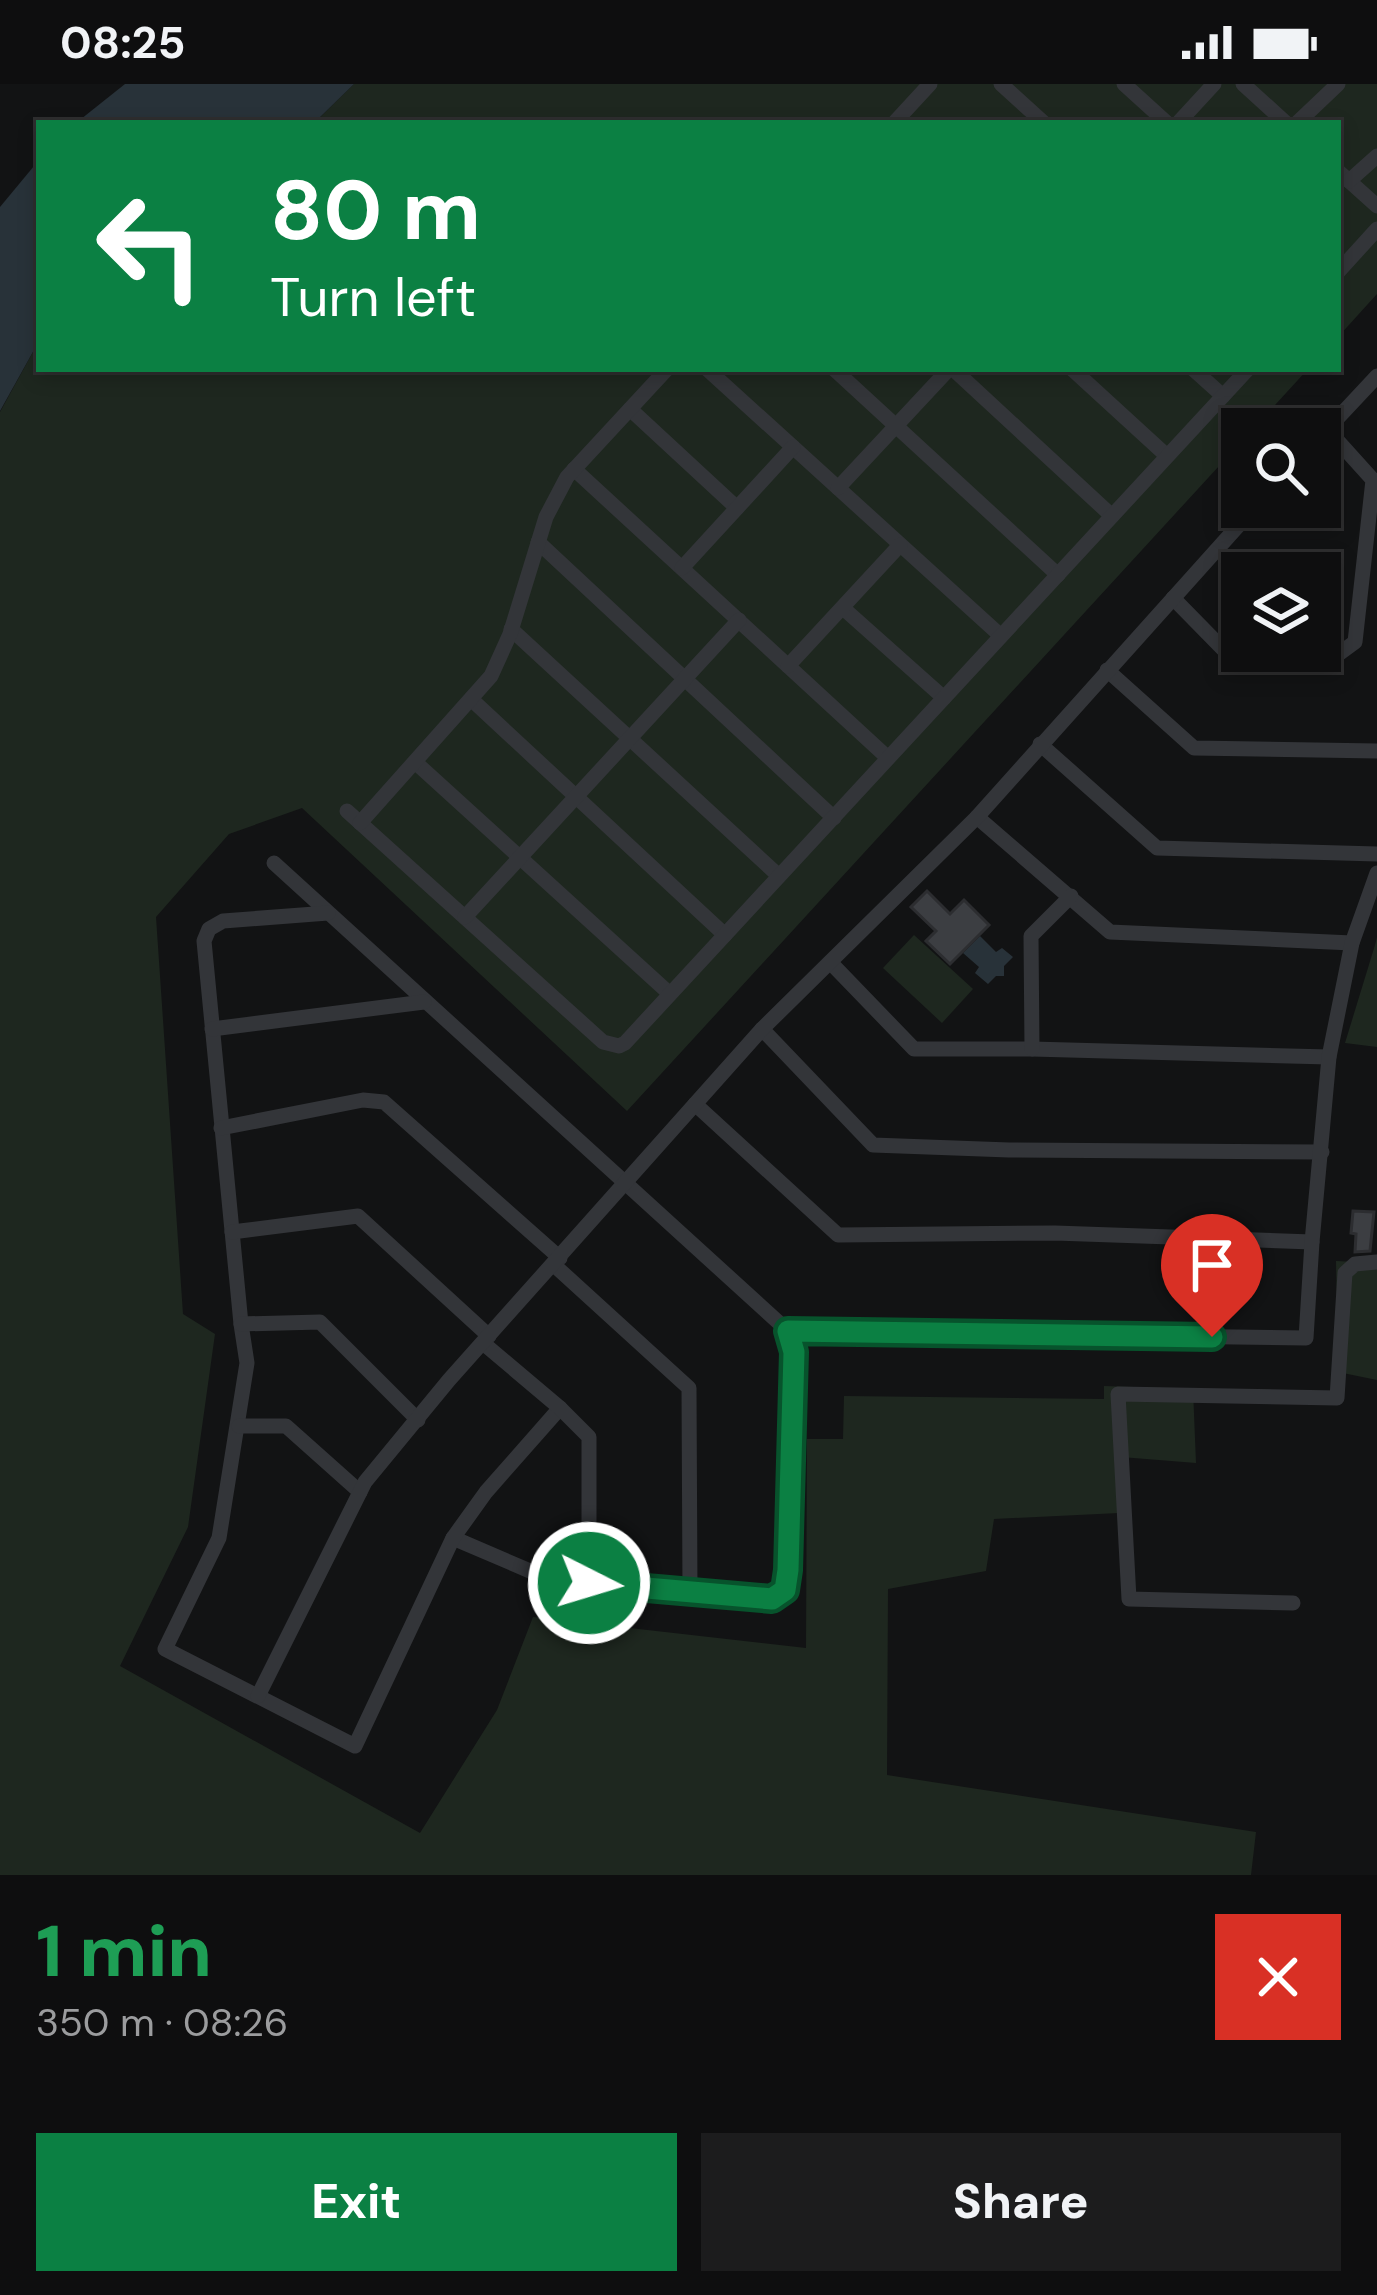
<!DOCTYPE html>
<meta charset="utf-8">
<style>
body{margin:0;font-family:"DM Sans",sans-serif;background:#1c1c1d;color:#f1f3f6;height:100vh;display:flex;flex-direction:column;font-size:45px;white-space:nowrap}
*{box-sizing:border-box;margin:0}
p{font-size:39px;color:#9b9c9e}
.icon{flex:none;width:66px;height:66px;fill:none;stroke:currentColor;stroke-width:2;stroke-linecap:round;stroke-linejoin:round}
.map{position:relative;height:1791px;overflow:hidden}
.sheet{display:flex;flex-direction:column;background:#0e0e0f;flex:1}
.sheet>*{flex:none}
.hud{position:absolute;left:36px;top:36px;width:1305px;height:252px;border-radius:0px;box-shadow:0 6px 18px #0003,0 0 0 3px #2e2e2f;background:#0b8043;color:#fff;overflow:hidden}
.tools{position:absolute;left:1221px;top:324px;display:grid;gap:24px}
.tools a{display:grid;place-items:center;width:120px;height:120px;border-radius:0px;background:#0e0e0f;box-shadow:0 6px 18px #0003,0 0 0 3px #2e2e2f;font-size:60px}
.pin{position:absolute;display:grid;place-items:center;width:102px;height:102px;color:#fff;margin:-123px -51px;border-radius:50% 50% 50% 0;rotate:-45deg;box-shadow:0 0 12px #0007}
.pin .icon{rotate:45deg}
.me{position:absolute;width:132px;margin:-66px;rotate:95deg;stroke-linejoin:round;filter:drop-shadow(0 0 9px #0008)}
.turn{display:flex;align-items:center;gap:42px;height:252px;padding:0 36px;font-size:54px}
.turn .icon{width:156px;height:156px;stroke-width:2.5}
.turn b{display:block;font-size:84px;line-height:102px}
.round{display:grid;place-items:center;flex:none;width:126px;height:126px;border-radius:0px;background:#1c1c1d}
.overview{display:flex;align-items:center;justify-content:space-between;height:204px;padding:0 36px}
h1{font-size:72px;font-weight:800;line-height:90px;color:#1e9e55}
.cta{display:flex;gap:24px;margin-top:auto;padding:24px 36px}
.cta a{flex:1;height:138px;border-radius:0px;background:#0b8043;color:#fff;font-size:48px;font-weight:800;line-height:138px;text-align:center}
.cta a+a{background:#1c1c1d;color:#f1f3f6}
.status{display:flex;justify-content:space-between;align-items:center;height:84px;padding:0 60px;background:#0e0e0f;direction:ltr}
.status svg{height:33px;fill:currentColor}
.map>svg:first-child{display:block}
</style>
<div class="status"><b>08:25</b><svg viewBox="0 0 49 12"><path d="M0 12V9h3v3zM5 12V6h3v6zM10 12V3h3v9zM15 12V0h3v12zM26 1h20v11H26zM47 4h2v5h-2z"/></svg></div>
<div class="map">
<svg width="1377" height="1791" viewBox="0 0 1377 1791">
<rect width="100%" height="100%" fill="#121314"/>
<g fill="#1e271f">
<polygon points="354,0 1377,0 1377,210 1338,253 1338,39 314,39"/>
<polygon points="39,257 39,285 1308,285 1253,345 1242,345 1242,357 627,1027 302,724 229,750 156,833 183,1230 215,1250 188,1443 120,1582 420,1749 497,1626 533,1533 806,1564 807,1355 843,1355 844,1312 1104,1315 1104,1302 1193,1305 1196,1379 1121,1373 1119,1429 994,1435 986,1487 888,1505 887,1691 1256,1748 1251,1791 0,1791 0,328"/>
<polygon points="914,851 973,905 942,939 883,884"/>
<polygon points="1377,853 1377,963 1345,959 1375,861"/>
<polygon points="1336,1177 1377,1179 1377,1296 1338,1288"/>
</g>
<g fill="#283239">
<polygon points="125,0 354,0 314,39 76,39"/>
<polygon points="39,76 39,257 0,327 0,123"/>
<polygon points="980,852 996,868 1002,864 1013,873 1004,882 1004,892 996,892 988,900 975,889 979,883 963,869"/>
</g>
<g fill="#3c3e42" stroke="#2c2d30" stroke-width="3">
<polygon points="927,807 950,830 964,816 989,841 950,880 926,857 936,847 911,823"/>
<polygon points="1353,1127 1374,1128 1370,1167 1355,1168 1356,1150 1351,1149"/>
</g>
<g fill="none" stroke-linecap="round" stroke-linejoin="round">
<g stroke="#333539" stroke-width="15">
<polyline points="1001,0 1044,39"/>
<polyline points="1124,0 1167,39"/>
<polyline points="1243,0 1286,39"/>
<polyline points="894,39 930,0"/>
<polyline points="1178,39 1214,0"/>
<polyline points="1297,39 1338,0"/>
<polyline points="1338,87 1377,122"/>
<polyline points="1349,97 1377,72"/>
<polyline points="1338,188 1377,145"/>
<polyline points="707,285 1001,552"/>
<polyline points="834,285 1058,491"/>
<polyline points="953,285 1112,432"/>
<polyline points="1072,285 1167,372"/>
<polyline points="1193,285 1223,312"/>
<polyline points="630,325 737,424"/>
<polyline points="1320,353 1377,292"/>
<polyline points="574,385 888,674"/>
<polyline points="838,404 949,285"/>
<polyline points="538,458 834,734"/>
<polyline points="682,484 793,363"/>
<polyline points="1173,514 1223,565 1242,566"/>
<polyline points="843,524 944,614"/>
<polyline points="511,545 779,792"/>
<polyline points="1279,567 1340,569 1355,558 1373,396 1327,345"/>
<polyline points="788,582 900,461"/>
<polyline points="1107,586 1194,664 1377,667"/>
<polyline points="471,615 725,851"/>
<polyline points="1040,660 1157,764 1377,770"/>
<polyline points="415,678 670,910"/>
<polyline points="347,727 603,958 619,962 625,959 1248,285"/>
<polyline points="977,733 1110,848 1352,859"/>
<polyline points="360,739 491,592 510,550 546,433 567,393 667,285"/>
<polyline points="274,779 788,1247 794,1268 788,1486 785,1506 772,1515 551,1496 453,1454"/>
<polyline points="328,829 223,837 209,845 204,857 241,1240 247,1279 219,1454 165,1565 355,1662 453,1454 486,1408 560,1324"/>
<polyline points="465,833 739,536"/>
<polyline points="831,879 914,965 1032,965 1329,973"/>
<polyline points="212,945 424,918"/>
<polyline points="762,945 873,1061 1009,1066 1322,1068"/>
<polyline points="1032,965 1031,852 1071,812"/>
<polyline points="695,1020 838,1151 1055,1149 1312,1158"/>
<polyline points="221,1044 363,1016 384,1018 560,1174"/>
<polyline points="232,1148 358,1132 489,1252"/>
<polyline points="554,1181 689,1304 690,1508"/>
<polyline points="241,1240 320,1238 418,1336"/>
<polyline points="788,1247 1306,1254 1312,1158 1329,973 1352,859 1377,789"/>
<polyline points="483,1259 560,1324 589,1353 589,1499"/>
<polyline points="239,1342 286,1342 360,1408"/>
<polyline points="1293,1519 1129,1515 1118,1310 1337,1314 1345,1189 1355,1180 1377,1178"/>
<polyline points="258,1612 365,1398 449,1296 762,945 977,733 1255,423"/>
</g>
</g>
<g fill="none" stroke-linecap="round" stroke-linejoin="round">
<g stroke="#07532c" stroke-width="30">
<polyline id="route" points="589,1499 772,1515 785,1506 788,1486 794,1268 788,1247 1212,1253"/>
</g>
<use href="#route" stroke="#0b8043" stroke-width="21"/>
</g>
</svg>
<div class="tools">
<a><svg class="icon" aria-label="search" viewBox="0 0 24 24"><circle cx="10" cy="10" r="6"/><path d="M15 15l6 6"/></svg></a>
<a><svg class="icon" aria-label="layers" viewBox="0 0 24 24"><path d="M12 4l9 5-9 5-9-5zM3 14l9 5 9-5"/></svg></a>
</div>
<div class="pin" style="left:1212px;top:1253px;background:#d93025"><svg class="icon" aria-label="arrive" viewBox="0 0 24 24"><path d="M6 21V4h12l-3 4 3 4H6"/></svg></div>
<svg class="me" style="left:589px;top:1499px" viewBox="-20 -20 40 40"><circle r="17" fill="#0b8043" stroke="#fff" stroke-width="3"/><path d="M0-11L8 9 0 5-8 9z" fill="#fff"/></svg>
<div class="hud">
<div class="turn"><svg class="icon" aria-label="left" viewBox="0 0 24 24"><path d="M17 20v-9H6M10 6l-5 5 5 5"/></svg><div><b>80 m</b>Turn left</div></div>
</div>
</div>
<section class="sheet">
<div class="overview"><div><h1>1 min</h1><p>350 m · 08:26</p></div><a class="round" style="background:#d93025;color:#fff"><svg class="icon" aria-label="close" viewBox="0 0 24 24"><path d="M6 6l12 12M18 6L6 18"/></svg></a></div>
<div class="cta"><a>Exit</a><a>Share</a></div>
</section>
